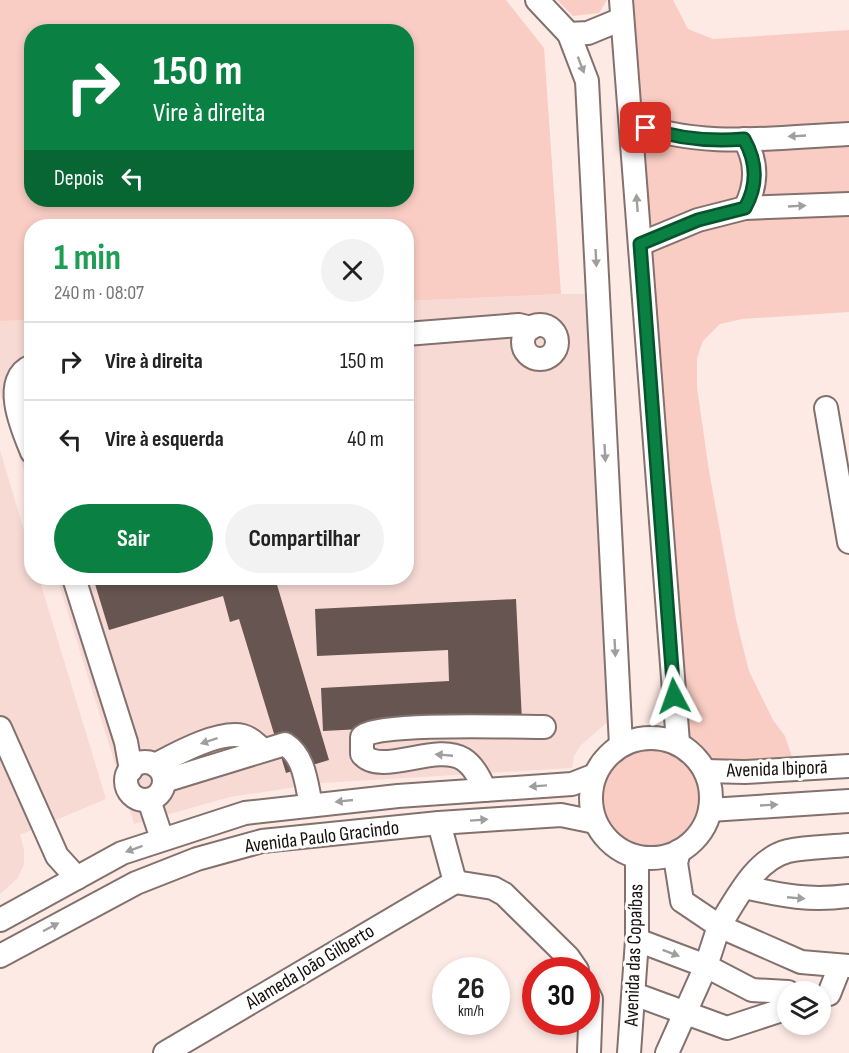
<!DOCTYPE html>
<html lang="pt">
<meta charset="utf-8">
<style>
body{margin:0;font-family:"Sofia Sans Condensed",sans-serif;background:#f2f2f2;color:#222;height:100vh;display:flex;flex-direction:column;font-size:22px;white-space:nowrap}
*{box-sizing:border-box;margin:0}
p{font-size:20px;color:#767676}
.icon{flex:none;width:33px;height:33px;fill:none;stroke:currentColor;stroke-width:2;stroke-linecap:round;stroke-linejoin:round}
.map{position:relative;flex:1;overflow:hidden}
.panel{position:absolute;left:24px;top:219px;width:390px;height:366px;display:flex;flex-direction:column;background:#fff;border-radius:24px;box-shadow:0 3px 9px #0003}
.panel>*{flex:none}
.hud{position:absolute;left:24px;top:24px;width:390px;height:183px;border-radius:24px;box-shadow:0 3px 9px #0003;background:#0b8043;color:#fff;overflow:hidden}
.tools{position:absolute;left:777px;top:981px;display:grid;gap:12px}
.tools a{display:grid;place-items:center;width:54px;height:54px;border-radius:50%;background:#fff;box-shadow:0 3px 9px #0003;font-size:30px}
.speed{position:absolute;left:432px;top:957px;display:flex;gap:12px;font-size:30px;font-weight:700;text-align:center}
.speed>*{display:grid;place-content:center;width:78px;height:78px;border-radius:50%;background:#fff;box-shadow:0 3px 9px #0003;line-height:1}
.speed small{font-size:15px;font-weight:400}
.speed .limit{border:9px solid #d22;background:#fff;color:#111}
.pin{position:absolute;display:grid;place-items:center;width:51px;height:51px;color:#fff;margin:-26px;border-radius:12px;box-shadow:0 3px 9px #0006}
.me{position:absolute;width:66px;margin:-33px;rotate:356deg;stroke-linejoin:round;filter:drop-shadow(0 0 4px #0008)}
.turn{display:flex;align-items:center;gap:21px;height:126px;padding:0 30px;font-size:27px}
.turn .icon{width:78px;height:78px;stroke-width:2.5}
.turn b{display:block;font-size:42px;line-height:51px}
.then{display:flex;align-items:center;height:57px;padding:0 30px;background:#0003;gap:12px;font-size:22px}
.round{display:grid;place-items:center;flex:none;width:63px;height:63px;border-radius:32px;background:#f2f2f2}
.overview{display:flex;align-items:center;justify-content:space-between;height:102px;padding:0 30px}
h1{font-size:36px;font-weight:700;line-height:45px;color:#1e9e55}
.cta{display:flex;gap:12px;margin-top:auto;padding:12px 30px}
.cta a{flex:1;height:69px;border-radius:36px;background:#0b8043;color:#fff;font-size:24px;font-weight:700;line-height:69px;text-align:center}
.cta a+a{background:#f2f2f2;color:#222}
ul{padding:0;list-style:none}
li{display:flex;align-items:center;gap:18px;height:78px;padding:0 30px;border-top:2px solid #e0e0e0}
li div{flex:1}
li b{display:block;font-size:22px}
li em{font-style:normal}
.map>svg:first-child{display:block}
</style>
<div class="map">
<svg width="849" height="1053" viewBox="0 0 849 1053">
<rect width="100%" height="100%" fill="#feeae5"/>
<g fill="#f7dad4">
<polygon points="561,294 588,294 611,719 581,745 574,756 572,768 323,783 230,797 134,824 57,578 406,578 407,301"/>
<polygon points="31,320 31,495 0,393 0,321"/>
<polygon points="0,450 31,554 32,578 39,578 106,799 20,835 24,849 24,864 18,878 0,894"/>
</g>
<g fill="#f9cdc3" fill-rule="evenodd">
<path d="M0,0H506L544,48L561,294L407,301L406,226H32L31,320L0,321ZM32,32H406V200H32Z"/>
<polygon points="557,0 607,0 599,13 573,16"/>
<polygon points="621,0 673,0 688,29 713,39 849,30 849,312 742,319 720,324 703,341 697,358 697,387 709,471 736,619 749,671 773,720 785,736 796,769 705,771 678,743"/>
<circle cx="651" cy="797" r="48"/>
</g>
<g fill="#665551">
<polygon points="117,578 275,578 329,760 286,773 239,619 230,622 223,596 109,630 95,584"/>
<polygon points="516,599 522,721 323,731 321,688 449,681 448,650 317,656 315,609"/>
</g>
<g fill="none" stroke-linecap="round" stroke-linejoin="round">
<g stroke="#83716d" stroke-width="26">
<g id="minor">
<polyline points="537,0 569,34 587,81 621,745"/>
<polyline points="621,0 678,743"/>
<polyline points="569,34 588,33 622,19"/>
<path d="M631,122C702,150 775,137 849,134"/>
<path d="M744,139C758,162 757,185 745,208"/>
<polyline points="640,244 698,220 745,208 849,204"/>
<circle cx="540" cy="342" r="17"/>
<polyline points="406,334 519,325 531,328"/>
<path d="M32,366C0,379 23,430 32,452"/>
<polyline points="826,408 849,542"/>
<polyline points="74,578 126,742 131,770"/>
<polyline points="0,728 57,856 77,878"/>
<circle cx="651" cy="798" r="60"/>
<circle cx="145" cy="781" r="19"/>
<path d="M155,765C176,754 219,730 243,736C251,738 256,744 262,749"/>
<polyline points="705,771 745,772 849,766"/>
<path d="M164,781L285,744C305,757 306,783 311,805"/>
<path d="M485,790C480,779 474,766 463,759C436,742 381,777 362,754V737C374,722 517,727 544,727"/>
<polyline points="149,800 162,839"/>
<polyline points="710,810 849,801"/>
<polyline points="439,823 455,882"/>
<path d="M849,845C829,847 807,847 788,851C755,859 736,900 719,926L801,962L849,966"/>
<polyline points="455,882 493,888 504,894 568,957 577,970"/>
<path d="M745,887C783,896 810,901 849,896"/>
<polyline points="0,920 122,853 245,813 398,796 572,784 595,775"/>
<polyline points="637,940 706,966 752,990 788,992"/>
<polyline points="0,956 136,883 197,859 262,841 439,823 561,815 595,822"/>
<polyline points="586,989 591,999 589,1053"/>
<polyline points="634,994 727,1028 788,1008"/>
<polyline points="829,994 840,966"/>
<polyline points="165,1053 455,882"/>
<polyline points="629,1053 637,940 637,857"/>
<polyline points="667,1053 706,966 719,926 682,901 676,863 679,851"/>
</g>
</g>
<use href="#minor" stroke="#fff" stroke-width="22"/>
</g>
<defs><path id="oneway-solid" d="M-6-.8H1V-3.2L6.5 0L1 3.2V.8H-6Z" transform="scale(1.5)"/></defs>
<g fill="#a19f9e">
<use href="#oneway-solid" transform="translate(581 65) rotate(69)"/>
<use href="#oneway-solid" transform="translate(797 136) rotate(177)"/>
<use href="#oneway-solid" transform="translate(637 203) rotate(-94)"/>
<use href="#oneway-solid" transform="translate(797 206) rotate(-3)"/>
<use href="#oneway-solid" transform="translate(596 258) rotate(87)"/>
<use href="#oneway-solid" transform="translate(605 453) rotate(87)"/>
<use href="#oneway-solid" transform="translate(615 648) rotate(87)"/>
<use href="#oneway-solid" transform="translate(209 741) rotate(162)"/>
<use href="#oneway-solid" transform="translate(444 755) rotate(-175)"/>
<use href="#oneway-solid" transform="translate(538 786) rotate(176)"/>
<use href="#oneway-solid" transform="translate(344 801) rotate(174)"/>
<use href="#oneway-solid" transform="translate(769 805) rotate(-3)"/>
<use href="#oneway-solid" transform="translate(479 820) rotate(-4)"/>
<use href="#oneway-solid" transform="translate(134 849) rotate(160)"/>
<use href="#oneway-solid" transform="translate(796 898) rotate(5)"/>
<use href="#oneway-solid" transform="translate(51 927) rotate(-28)"/>
<use href="#oneway-solid" transform="translate(671 953) rotate(21)"/>
</g>
<g fill="none" stroke-linecap="round" stroke-linejoin="round">
<g stroke="#07532c" stroke-width="15">
<path id="route" d="M646,128C679,139 710,142 744,139C757,162 758,185 745,208L698,220L640,244L674,696"/>
</g>
<use href="#route" stroke="#0b8043" stroke-width="10"/>
</g>
<g text-anchor="middle" dominant-baseline="central" stroke-width="6" stroke-linejoin="round" paint-order="stroke">
<g font-size="20" fill="#150f0d" stroke="#fff">
<text transform="translate(777 769) rotate(-2)">Avenida Ibiporã</text>
<text transform="translate(322 837) rotate(-7)">Avenida Paulo Gracindo</text>
<text transform="translate(634 955) rotate(-88)">Avenida das Copaíbas</text>
<text transform="translate(310 967) rotate(-31)">Alameda João Gilberto</text>
</g>
</g>
</svg>
<div class="tools">
<a><svg class="icon" aria-label="layers" viewBox="0 0 24 24"><path d="M12 4l9 5-9 5-9-5zM3 14l9 5 9-5"/></svg></a>
</div>
<div class="speed"><div>26<small>km/h</small></div><div class="limit">30</div></div>
<div class="pin" style="left:646px;top:128px;background:#d93025"><svg class="icon" aria-label="arrive" viewBox="0 0 24 24"><path d="M6 21V4h12l-3 4 3 4H6"/></svg></div>
<svg class="me" style="left:674px;top:696px" viewBox="-20 -20 40 40"><path d="M0-17L14 15 0 8-14 15z" fill="#0b8043" stroke="#fff" stroke-width="4"/></svg>
<div class="hud">
<div class="turn"><svg class="icon" aria-label="right" viewBox="0 0 24 24"><path d="M7 20v-9h11M14 6l5 5-5 5"/></svg><div><b>150 m</b>Vire à direita</div></div>
<div class="then">Depois<svg class="icon" aria-label="left" viewBox="0 0 24 24"><path d="M17 20v-9H6M10 6l-5 5 5 5"/></svg></div>
</div>
<section class="panel">
<div class="overview"><div><h1>1 min</h1><p>240 m · 08:07</p></div><a class="round"><svg class="icon" aria-label="close" viewBox="0 0 24 24"><path d="M6 6l12 12M18 6L6 18"/></svg></a></div>
<ul>
<li><svg class="icon" aria-label="right" viewBox="0 0 24 24"><path d="M7 20v-9h11M14 6l5 5-5 5"/></svg><div><b>Vire à direita</b></div><em>150 m</em></li>
<li><svg class="icon" aria-label="left" viewBox="0 0 24 24"><path d="M17 20v-9H6M10 6l-5 5 5 5"/></svg><div><b>Vire à esquerda</b></div><em>40 m</em></li>
</ul>
<div class="cta"><a>Sair</a><a>Compartilhar</a></div>
</section>
</div>
